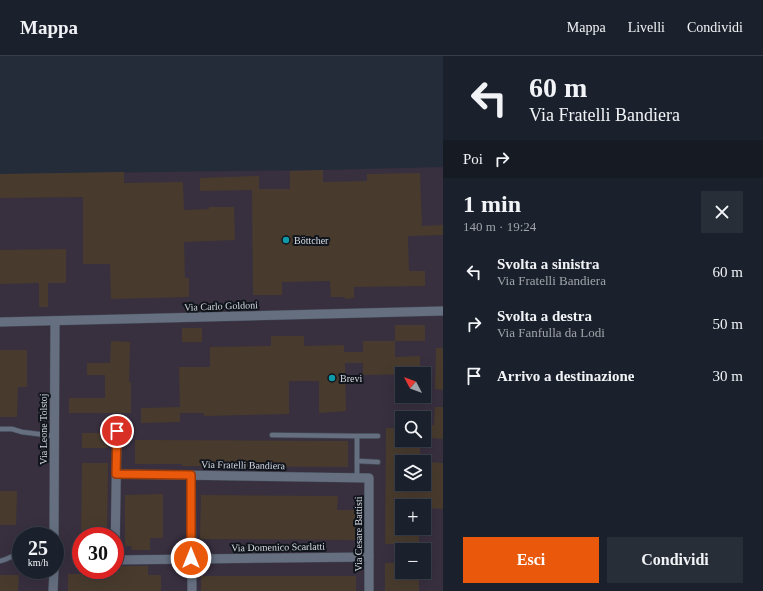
<!DOCTYPE html>
<html lang="it">
<meta charset="utf-8">
<style>
body{margin:0;font-family:Georgia,serif;background:#282e38;color:#f1f3f6;height:100vh;display:flex;flex-direction:column;font-size:15px;white-space:nowrap}
*{box-sizing:border-box;margin:0}
p{font-size:13px;color:#a0a3a9}
.icon{flex:none;width:22px;height:22px;fill:none;stroke:currentColor;stroke-width:2;stroke-linecap:round;stroke-linejoin:round}
.map{position:relative;flex:1;overflow:hidden}
.details{display:flex;flex-direction:column;background:#1b212c;width:320px}
.details>*{flex:none}
.banner{background:#1b212c;color:#f1f3f6;overflow:hidden}
.needle{width:26px;rotate:311deg}
.buttons{position:absolute;left:395px;top:311px;display:grid;gap:8px}
.buttons a{display:grid;place-items:center;width:36px;height:36px;border-radius:0px;background:#1b212c;box-shadow:0 4px 16px #0002,0 0 0 1px #393e48;font-size:20px}
.speed{position:absolute;left:12px;top:471px;display:flex;gap:8px;font-size:20px;font-weight:700;text-align:center}
.speed>*{display:grid;place-content:center;width:52px;height:52px;border-radius:50%;background:#1b212c;box-shadow:0 4px 16px #0002,0 0 0 1px #393e48;line-height:1}
.speed small{font-size:10px;font-weight:400}
.speed .limit{border:6px solid #d22;background:#fff;color:#111}
.pin{position:absolute;display:grid;place-items:center;width:34px;height:34px;color:#fff;margin:-17px;border:2px solid #fff;border-radius:50%;box-shadow:0 1px 4px #0007}
.me{position:absolute;width:44px;margin:-22px;rotate:0deg;stroke-linejoin:round;filter:drop-shadow(0 0 3px #0008)}
.turn{display:flex;align-items:center;gap:14px;height:84px;padding:0 20px;font-size:18px}
.turn .icon{width:52px;height:52px;stroke-width:2.5}
.turn b{display:block;font-size:28px;line-height:34px}
.then{display:flex;align-items:center;height:38px;padding:0 20px;background:#0003;gap:8px;font-size:15px}
.round{display:grid;place-items:center;flex:none;width:42px;height:42px;border-radius:0px;background:#282e38}
.overview{display:flex;align-items:center;justify-content:space-between;height:68px;padding:0 20px}
h1{font-size:24px;font-weight:700;line-height:30px}
.cta{display:flex;gap:8px;margin-top:auto;padding:8px 20px}
.cta a{flex:1;height:46px;border-radius:0px;background:#ea580c;color:#fff;font-size:16px;font-weight:700;line-height:46px;text-align:center}
.cta a+a{background:#282e38;color:#f1f3f6}
ul{padding:0;list-style:none}
li{display:flex;align-items:center;gap:12px;height:52px;padding:0 20px}
li div{flex:1}
li b{display:block;font-size:15px}
li em{font-style:normal}
header{display:flex;align-items:center;gap:24px;box-sizing:border-box;height:56px;padding:0 20px;background:#1b212c;border-bottom:1px solid #393e48}
header strong{font-size:19px}
nav{display:flex;gap:22px;margin-inline-start:auto;font-size:14px}
main{display:flex;flex:1;min-height:0}
.map>svg:first-child{display:block}
</style>
<header>
<strong>Mappa</strong>
<nav><a>Mappa</a><a>Livelli</a><a>Condividi</a></nav>
</header>
<main>
<div class="map">
<svg width="443" height="535" viewBox="0 0 443 535">
<rect width="100%" height="100%" fill="#242c3a"/>
<path fill="#382f3f" fill-rule="evenodd" d="M443,111V535H0V118L323,114ZM402,318H424V340H402ZM402,362H424V384H402ZM402,406H424V428H402ZM402,450H424V472H402ZM21,480H55V514H21ZM81,480H115V514H81ZM402,494H424V516H402Z"/>
<g fill="#483b2e">
<polygon points="323,114 323,126 367,125 367,118 420,117 422,170 443,169 443,179 408,180 409,215 425,215 425,230 354,231 354,242 345,243 345,241 331,241 330,225 282,226 282,239 253,239 252,134 200,135 200,122 259,120 259,133 290,133 290,115"/>
<polygon points="124,116 124,127 183,126 184,154 209,153 209,151 234,151 235,184 184,186 185,222 189,222 189,241 111,243 110,208 83,208 83,141 0,142 0,118"/>
<polygon points="66,193 66,227 48,227 48,251 39,251 39,227 0,228 0,194"/>
<rect x="395" y="269" width="30" height="16"/>
<rect x="182" y="272" width="20" height="14"/>
<polygon points="271,280 304,280 304,290 344,289 344,296 363,296 363,285 395,285 395,301 420,300 420,318 363,319 363,307 345,307 346,355 319,357 319,325 289,325 289,358 204,360 204,357 180,357 179,311 210,311 210,291 271,290"/>
<polygon points="111,285 130,286 129,326 131,326 131,357 69,357 69,342 105,342 105,319 87,319 87,307 110,307"/>
<polygon points="436,292 443,292 443,334 435,333"/>
<polygon points="0,294 27,294 27,331 18,331 17,361 0,361"/>
<polygon points="180,351 180,366 141,367 141,352"/>
<polygon points="435,351 443,351 443,383 432,382 432,369 434,369"/>
<polygon points="386,372 402,372 402,384 420,384 420,406 402,406 402,428 427,428 427,406 443,407 443,453 426,452 426,450 402,450 402,472 419,472 419,488 385,488"/>
<rect x="82" y="377" width="26" height="15"/>
<polygon points="135,384 348,385 348,411 189,410 182,410 182,408 135,408"/>
<polygon points="82,407 108,407 107,480 81,480"/>
<polygon points="0,435 17,435 16,469 0,469"/>
<polygon points="163,438 163,482 150,482 150,494 132,494 131,490 125,490 125,439"/>
<polygon points="201,439 338,440 337,454 358,454 357,484 200,483"/>
<polygon points="385,507 402,507 402,516 419,516 419,535 385,535"/>
<polygon points="120,510 148,510 148,519 161,519 161,535 68,535 68,518 96,518 96,514 120,514"/>
<polygon points="0,519 19,519 18,535 0,535"/>
<rect x="201" y="520" width="155" height="15"/>
</g>
<g fill="none" stroke-linecap="round" stroke-linejoin="round">
<g stroke="#424854" stroke-width="6">
<g id="lane">
<polyline points="0,373 12,373 22,376 54,380"/>
<polyline points="272,379 357,380 378,380"/>
<polyline points="357,405 378,406"/>
<polyline points="357,422 357,380"/>
<path d="M0,505C7,504 14,498 21,498"/>
</g>
</g>
<g stroke="#424854" stroke-width="10">
<g id="street">
<polyline points="0,266 443,255"/>
<polyline points="117,418 369,422 369,535"/>
<polyline points="191,419 192,535"/>
<polyline points="54,480 55,265"/>
<polyline points="115,498 117,375"/>
<polyline points="115,504 369,501"/>
<polyline points="53,535 54,514"/>
</g>
</g>
<use href="#lane" stroke="#656f80" stroke-width="4.5"/>
<use href="#street" stroke="#656f80" stroke-width="9"/>
</g>
<g fill="none" stroke-linecap="round" stroke-linejoin="round">
<g stroke="#983908" stroke-width="10">
<polyline id="route" points="117,375 116,418 191,419 191,502"/>
</g>
<use href="#route" stroke="#ea580c" stroke-width="7"/>
</g>
<g fill="#0f9aa8" stroke="#10141b" stroke-width="1.5">
<circle cx="286" cy="184" r="4"/>
<circle cx="332" cy="322" r="4"/>
</g>
<g text-anchor="middle" dominant-baseline="central" stroke-width="4" stroke-linejoin="round" paint-order="stroke">
<g font-size="10" fill="#d7dce6" stroke="#10141b" text-anchor="start">
<text x="294" y="184">Böttcher</text>
<text x="340" y="322">Brevi</text>
</g>
<g font-size="10" fill="#d7dce6" stroke="#10141b">
<text transform="translate(221 250) rotate(-2)">Via Carlo Goldoni</text>
<text transform="translate(43 373) rotate(-90)">Via Leone Tolstoj</text>
<text transform="translate(243 409) rotate(1)">Via Fratelli Bandiera</text>
<text transform="translate(358 478) rotate(-90)">Via Cesare Battisti</text>
<text transform="translate(278 491) rotate(-1)">Via Domenico Scarlatti</text>
</g>
</g>
</svg>
<div class="buttons">
<a><svg class="needle" viewBox="-14 -14 28 28"><path d="M0-13l5 13h-10z" fill="#e53935"/><path d="M0 13l5-13h-10z" fill="#a0a3a9"/></svg></a>
<a><svg class="icon" aria-label="search" viewBox="0 0 24 24"><circle cx="10" cy="10" r="6"/><path d="M15 15l6 6"/></svg></a>
<a><svg class="icon" aria-label="layers" viewBox="0 0 24 24"><path d="M12 4l9 5-9 5-9-5zM3 14l9 5 9-5"/></svg></a>
<a>+</a>
<a>−</a>
</div>
<div class="speed"><div>25<small>km/h</small></div><div class="limit">30</div></div>
<div class="pin" style="left:117px;top:375px;background:#d93025"><svg class="icon" aria-label="arrive" viewBox="0 0 24 24"><path d="M6 21V4h12l-3 4 3 4H6"/></svg></div>
<svg class="me" style="left:191px;top:502px" viewBox="-20 -20 40 40"><circle r="17" fill="#ea580c" stroke="#fff" stroke-width="3"/><path d="M0-11L8 9 0 5-8 9z" fill="#fff"/></svg>
</div>
<section class="details">
<div class="banner">
<div class="turn"><svg class="icon" aria-label="left" viewBox="0 0 24 24"><path d="M17 20v-9H6M10 6l-5 5 5 5"/></svg><div><b>60 m</b>Via Fratelli Bandiera</div></div>
<div class="then">Poi<svg class="icon" aria-label="right" viewBox="0 0 24 24"><path d="M7 20v-9h11M14 6l5 5-5 5"/></svg></div>
</div>
<div class="overview"><div><h1>1 min</h1><p>140 m · 19:24</p></div><a class="round"><svg class="icon" aria-label="close" viewBox="0 0 24 24"><path d="M6 6l12 12M18 6L6 18"/></svg></a></div>
<ul>
<li><svg class="icon" aria-label="left" viewBox="0 0 24 24"><path d="M17 20v-9H6M10 6l-5 5 5 5"/></svg><div><b>Svolta a sinistra</b><p>Via Fratelli Bandiera</p></div><em>60 m</em></li>
<li><svg class="icon" aria-label="right" viewBox="0 0 24 24"><path d="M7 20v-9h11M14 6l5 5-5 5"/></svg><div><b>Svolta a destra</b><p>Via Fanfulla da Lodi</p></div><em>50 m</em></li>
<li><svg class="icon" aria-label="arrive" viewBox="0 0 24 24"><path d="M6 21V4h12l-3 4 3 4H6"/></svg><div><b>Arrivo a destinazione</b></div><em>30 m</em></li>
</ul>
<div class="cta"><a>Esci</a><a>Condividi</a></div>
</section>
</main>
